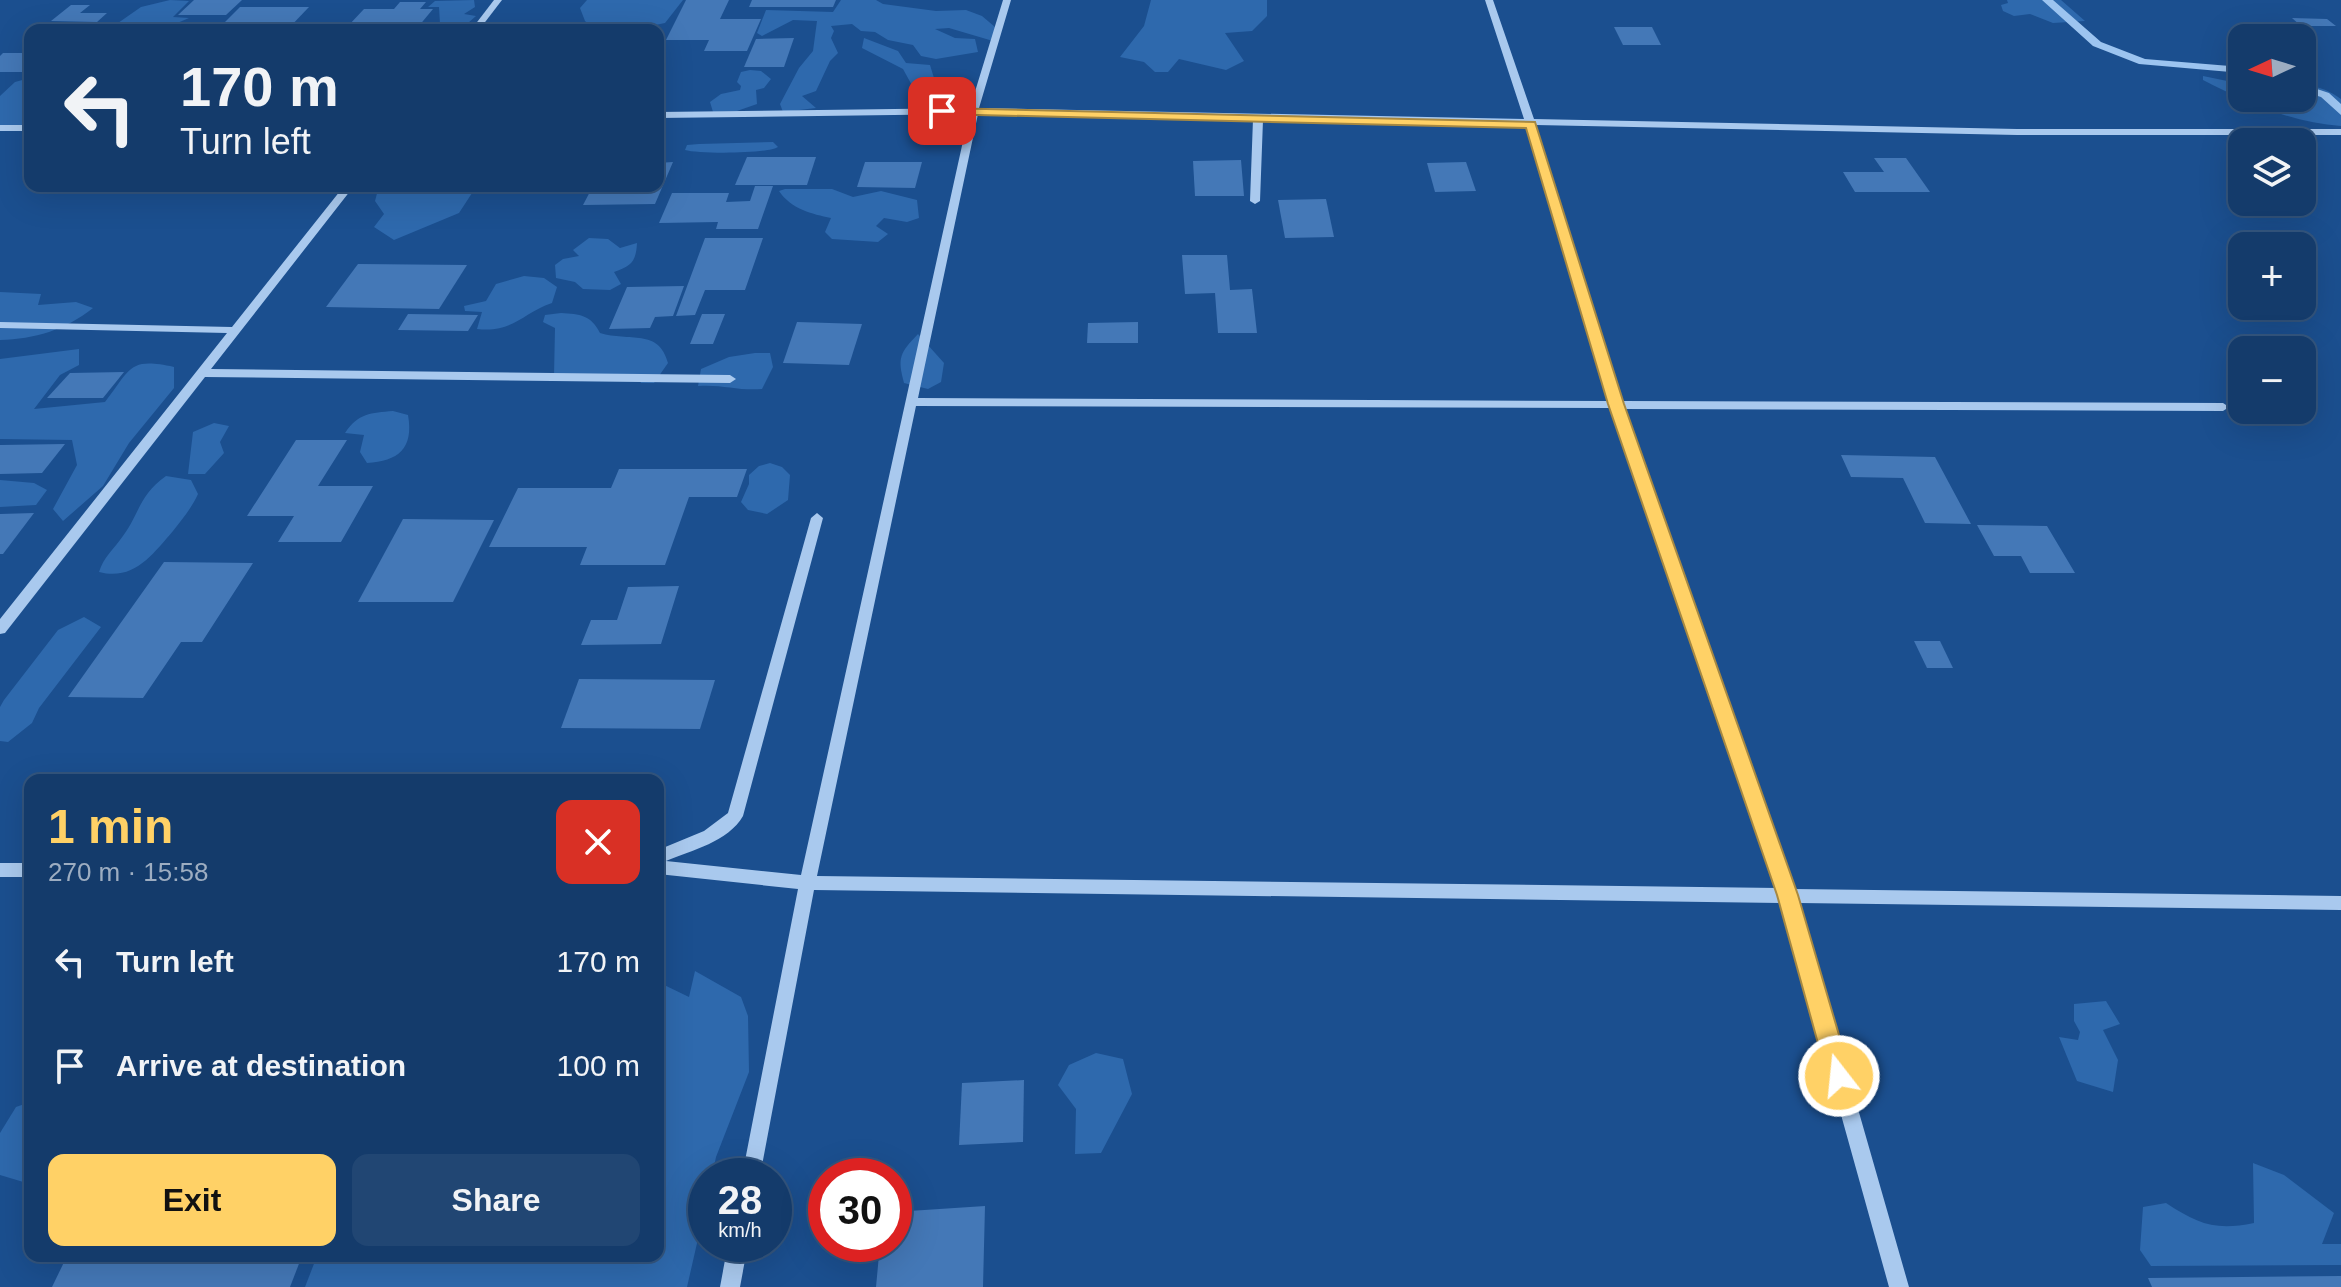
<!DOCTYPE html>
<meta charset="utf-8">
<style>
body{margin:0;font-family:Arial,sans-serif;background:#214673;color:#f1f3f6;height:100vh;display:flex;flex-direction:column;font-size:30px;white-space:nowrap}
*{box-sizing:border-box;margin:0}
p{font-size:26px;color:#9dadc1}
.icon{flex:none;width:44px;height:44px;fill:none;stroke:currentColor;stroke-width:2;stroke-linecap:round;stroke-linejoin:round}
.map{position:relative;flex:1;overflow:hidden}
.sheet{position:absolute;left:24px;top:774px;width:640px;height:488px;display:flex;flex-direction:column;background:#143b6b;border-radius:16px;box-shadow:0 8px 32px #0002,0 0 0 2px #33557e}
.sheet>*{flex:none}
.top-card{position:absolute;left:24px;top:24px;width:640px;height:168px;border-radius:16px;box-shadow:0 8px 32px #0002,0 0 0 2px #33557e;background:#143b6b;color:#f1f3f6;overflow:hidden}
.needle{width:52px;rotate:266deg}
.controls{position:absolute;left:2228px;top:24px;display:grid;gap:16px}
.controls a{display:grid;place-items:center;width:88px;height:88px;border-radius:16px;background:#143b6b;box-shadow:0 8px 32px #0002,0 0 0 2px #33557e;font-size:40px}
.speed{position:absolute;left:688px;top:1158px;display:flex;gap:16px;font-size:40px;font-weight:700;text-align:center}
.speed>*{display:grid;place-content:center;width:104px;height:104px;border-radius:50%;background:#143b6b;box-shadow:0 8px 32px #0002,0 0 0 2px #33557e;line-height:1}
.speed small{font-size:20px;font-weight:400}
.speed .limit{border:12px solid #d22;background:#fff;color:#111}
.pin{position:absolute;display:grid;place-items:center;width:68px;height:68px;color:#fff;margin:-34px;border-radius:16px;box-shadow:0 4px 12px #0006}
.me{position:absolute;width:88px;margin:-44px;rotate:344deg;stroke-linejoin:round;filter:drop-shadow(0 0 6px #0008)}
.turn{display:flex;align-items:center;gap:28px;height:168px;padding:0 24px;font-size:36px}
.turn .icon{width:104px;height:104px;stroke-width:2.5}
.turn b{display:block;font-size:56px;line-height:68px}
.round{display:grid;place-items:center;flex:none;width:84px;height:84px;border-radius:16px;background:#214673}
.overview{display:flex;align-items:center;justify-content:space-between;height:136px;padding:0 24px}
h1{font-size:48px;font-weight:800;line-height:60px;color:#ffd166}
.primary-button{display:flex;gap:16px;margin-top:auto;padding:16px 24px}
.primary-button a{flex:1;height:92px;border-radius:16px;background:#ffd166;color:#111;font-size:32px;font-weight:800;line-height:92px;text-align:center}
.primary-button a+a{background:#214673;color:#f1f3f6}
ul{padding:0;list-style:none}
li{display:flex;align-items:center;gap:24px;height:104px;padding:0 24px}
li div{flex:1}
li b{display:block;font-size:30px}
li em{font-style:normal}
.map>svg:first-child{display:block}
</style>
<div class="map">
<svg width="2341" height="1287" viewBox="0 0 2341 1287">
<rect width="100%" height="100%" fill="#1b4f8f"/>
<g fill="#2e69ad">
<polygon points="170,0 189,1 173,17 189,18 161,30 108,30 141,7"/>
<polygon points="474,0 475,7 464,14 476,16 460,30 453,30 456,25 440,24 439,7 428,7 435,1"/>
<polygon points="587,0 683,0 665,23 631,30 596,30 585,21 580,8"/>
<polygon points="841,0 876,0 883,4 936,11 966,10 982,16 995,27 993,41 949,28 935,29 955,38 975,39 978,52 936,59 921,56 913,45 888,40 875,32 861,31 852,24 831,26 834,31 831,38 838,53 830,61 816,91 802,96 816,108 783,112 780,104 799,68 813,51 817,21 793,20 762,36 757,33 766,10 833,12"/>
<polygon points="1151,0 1267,0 1267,16 1252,31 1225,33 1244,61 1226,70 1179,59 1168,72 1155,72 1144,62 1120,57 1144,26"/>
<polygon points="2007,0 2061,0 2085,21 2053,23 2030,14 2014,16 2003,11 2001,5 2008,3"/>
<polygon points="864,38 898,51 906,63 930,65 934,78 956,86 950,100 923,97 914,89 903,69 862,48"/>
<polygon points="750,70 761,71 771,79 764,88 756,90 757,104 737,111 713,112 710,102 721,94 740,90 741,86 737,82 741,72"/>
<path d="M2203,76L2242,84V98H2302V87C2317,85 2328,90 2341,99V126C2292,123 2246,102 2203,80Z"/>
<polygon points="30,78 30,131 0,128 0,96 15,82"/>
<path d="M773,142L778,147C767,154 698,154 685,150L687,145L699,144Z"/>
<polygon points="379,186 475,186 476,187 459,213 394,240 374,227 384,214 375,201"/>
<path d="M785,189H832L853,197L881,191L917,200L919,218L907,222L884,218L876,226L888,234L878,242L832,239L825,232L831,218C812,214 791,209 779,191Z"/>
<path d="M589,238L608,239L620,248L637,243C636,261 632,266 614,272L621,284L610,290L583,289L575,282L556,278L555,265L563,259L579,256L573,250Z"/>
<path d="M524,276L544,278L557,287L552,303C522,313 514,333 477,329L482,312L465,311L464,306L486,301L496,284Z"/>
<path d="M0,292L41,294L38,305L76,302L93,308C65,330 35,339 0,340Z"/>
<path d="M561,313C580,314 591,315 600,333C629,342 659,328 668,363L654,383H641L638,377L554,376L555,328L543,322L545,315Z"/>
<path d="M918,334L944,363L941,382L928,389L904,383C897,357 900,353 918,334Z"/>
<path d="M79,349V365L60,375L34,409L105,402C131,369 128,357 174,367V388L129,443L103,486L63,521L53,509L77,465L72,440L0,439V359Z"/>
<path d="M755,353H770L773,367L762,389C739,391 721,384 698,386L701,369L729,357Z"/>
<path d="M393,411L408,415C414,449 398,461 367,463L360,452L364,435L345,433C358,413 371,413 393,411Z"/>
<polygon points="214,423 229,426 220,442 224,453 205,474 188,474 193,432"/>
<polygon points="770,463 782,467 790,475 788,500 767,514 748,510 741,502 749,484 749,475 759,466"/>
<path d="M166,476L191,480L198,494C191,509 183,518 173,531C152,555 134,581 99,572C104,557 111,552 120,540C140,515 137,497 166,476Z"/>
<polygon points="0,480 34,483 47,490 36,505 0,507"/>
<polygon points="84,617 101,627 39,708 32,723 8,742 0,741 0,707 4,700 58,630"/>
<polygon points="695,971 741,997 748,1016 749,1072 716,1157 712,1176 706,1176 706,1204 687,1287 305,1287 317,1256 658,1256 658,982 689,997"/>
<polygon points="2106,1001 2120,1024 2103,1030 2118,1060 2113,1092 2077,1081 2059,1037 2078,1040 2080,1032 2074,1021 2074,1004"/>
<polygon points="1096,1053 1123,1059 1132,1094 1101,1153 1075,1154 1076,1109 1058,1085 1069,1065"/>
<polygon points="30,1102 30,1184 0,1175 0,1133 16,1107"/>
<path d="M2253,1163L2284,1175L2334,1213L2322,1244H2341V1265L2151,1266L2140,1250L2143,1207L2166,1203C2198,1224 2215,1231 2254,1223Z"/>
</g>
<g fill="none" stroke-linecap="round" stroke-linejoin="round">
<g fill="#9cc4f0" fill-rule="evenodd">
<polygon points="2042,0 2053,0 2101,42 2145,59 2242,67 2242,73 2139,64 2093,46"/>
<polygon points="2302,84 2329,93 2341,104 2341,115 2321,97 2302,91"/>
</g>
</g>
<g fill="#4478b7">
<polygon points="194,0 242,0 226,15 178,15"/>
<polygon points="686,0 729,0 720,19 761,19 747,51 704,51 709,40 666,40"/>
<polygon points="752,0 836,0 833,7 749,7"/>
<polygon points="400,2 426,2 420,9 433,9 418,27 451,27 449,30 370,30 373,26 348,26 364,9 394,9"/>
<polygon points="71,5 90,5 80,13 107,13 97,22 51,21"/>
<polygon points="240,7 309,7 287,30 217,30"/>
<polygon points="2292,18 2327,19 2336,26 2301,26"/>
<polygon points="1614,27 1652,27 1661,45 1623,45"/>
<polygon points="794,38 784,67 744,67 756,39"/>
<polygon points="3,53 30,53 30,72 0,72 0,56"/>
<polygon points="747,157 816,157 807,185 735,185"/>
<polygon points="1874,158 1906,158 1930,192 1855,192 1843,172 1884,172"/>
<polygon points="1241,160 1244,196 1195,196 1193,161"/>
<polygon points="673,162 655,204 583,205 593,186 658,186 658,163"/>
<polygon points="865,162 922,162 915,188 857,187"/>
<polygon points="1466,162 1476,191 1435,192 1427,163"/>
<polygon points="755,186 773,186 758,229 716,229 718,222 659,223 672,193 729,193 726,202 750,201"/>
<polygon points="1326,199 1334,237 1285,238 1278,200"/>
<polygon points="705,238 763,238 745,290 705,290 695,315 676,316"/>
<polygon points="1182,255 1227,255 1230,290 1252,289 1257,333 1218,333 1215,293 1185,294"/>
<polygon points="358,264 467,265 439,309 326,307"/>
<polygon points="684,286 673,316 655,317 650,328 609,329 627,287"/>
<polygon points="408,314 478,315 468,331 398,330"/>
<polygon points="702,314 725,314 713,344 690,344"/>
<polygon points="797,322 862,324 849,365 783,363"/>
<polygon points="1138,322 1138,343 1087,343 1088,323"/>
<polygon points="124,372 103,398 47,398 70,373"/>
<polygon points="296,440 347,440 318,486 373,486 341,542 278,542 294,516 247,516"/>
<polygon points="65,444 42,473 0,474 0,445"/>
<polygon points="1841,455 1935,457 1971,524 1925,523 1903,478 1851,477"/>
<polygon points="619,469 747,469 737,497 689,497 665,565 580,565 587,547 489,547 518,488 611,488"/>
<polygon points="34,513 3,554 0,554 0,514"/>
<polygon points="403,519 494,520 453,602 358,602"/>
<polygon points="1977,525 2047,526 2075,573 2030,573 2021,556 1994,556"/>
<polygon points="164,562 253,563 202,642 181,642 143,698 68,697"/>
<polygon points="679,586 661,644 581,645 591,620 617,620 628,587"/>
<polygon points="1914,641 1940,641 1953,668 1927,668"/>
<polygon points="579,679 715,680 700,729 561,728"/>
<polygon points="1024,1080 1023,1142 959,1145 962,1083"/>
<polygon points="985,1206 983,1287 876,1287 880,1244 894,1244 894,1212"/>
<polygon points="67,1256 302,1256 290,1287 52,1287"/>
<polygon points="2341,1276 2341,1287 2152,1287 2148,1278"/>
</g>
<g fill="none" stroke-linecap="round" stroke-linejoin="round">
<g fill="#a9c9ee" fill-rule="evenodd">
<polygon points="494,0 502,0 479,30 471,30"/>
<path d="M1003,0H1011L979,108L1524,119L1485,0H1493L1534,119L2017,129H2341V135H2017L1536,125L1621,401L2223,403L2229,407L2223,411L1624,409L1794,889L2341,896V910L1799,903L1909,1287H1889L1782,903L814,890L760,1176H742L798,889L658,874V850L704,831L728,813L811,518L817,513L823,518L743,816C728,842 692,850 666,861L801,875L969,114L658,118V112L970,108ZM978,114L1253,119L1250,201L1255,204L1260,201L1263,120L1526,125L1609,401L918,398ZM916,406L1612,408L1778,888L817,876Z"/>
<rect x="0" y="125" width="30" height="6"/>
<polygon points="344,186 354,186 211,369 730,375 736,379 730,383 205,377 5,633 0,634 0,619 227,333 0,328 0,322 232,327"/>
<rect x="0" y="863" width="30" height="14"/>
<polygon points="728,1244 748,1244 740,1287 720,1287"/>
</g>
</g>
<polygon fill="#ffd166" stroke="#a68842" stroke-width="2" points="942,108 1535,122 1624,404 1798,895 1851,1076 1847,1084 1839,1087 1831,1084 1827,1076 1777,895 1608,404 1526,128 938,114 936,111"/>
</svg>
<div class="controls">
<a><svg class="needle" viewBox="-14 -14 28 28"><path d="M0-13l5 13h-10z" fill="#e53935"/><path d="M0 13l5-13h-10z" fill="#9dadc1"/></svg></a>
<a><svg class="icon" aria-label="layers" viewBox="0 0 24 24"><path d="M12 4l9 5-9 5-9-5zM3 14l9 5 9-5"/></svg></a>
<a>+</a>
<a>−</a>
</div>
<div class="speed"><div>28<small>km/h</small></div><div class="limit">30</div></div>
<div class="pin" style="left:942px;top:111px;background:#d93025"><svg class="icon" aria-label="arrive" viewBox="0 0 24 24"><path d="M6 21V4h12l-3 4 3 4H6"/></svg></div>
<svg class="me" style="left:1839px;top:1076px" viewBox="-20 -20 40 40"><circle r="17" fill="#ffd166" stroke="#fff" stroke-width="3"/><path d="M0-11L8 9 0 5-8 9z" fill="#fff"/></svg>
<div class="top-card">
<div class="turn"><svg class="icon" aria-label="left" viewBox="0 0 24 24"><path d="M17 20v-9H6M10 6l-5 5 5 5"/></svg><div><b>170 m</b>Turn left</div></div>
</div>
<section class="sheet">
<div class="overview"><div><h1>1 min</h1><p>270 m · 15:58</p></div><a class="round" style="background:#d93025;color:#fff"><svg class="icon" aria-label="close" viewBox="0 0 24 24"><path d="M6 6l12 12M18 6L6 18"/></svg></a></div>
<ul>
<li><svg class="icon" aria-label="left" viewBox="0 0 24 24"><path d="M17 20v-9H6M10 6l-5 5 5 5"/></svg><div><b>Turn left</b></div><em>170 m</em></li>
<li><svg class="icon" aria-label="arrive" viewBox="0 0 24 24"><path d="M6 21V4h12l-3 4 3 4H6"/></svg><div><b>Arrive at destination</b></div><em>100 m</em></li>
</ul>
<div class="primary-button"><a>Exit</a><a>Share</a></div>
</section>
</div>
